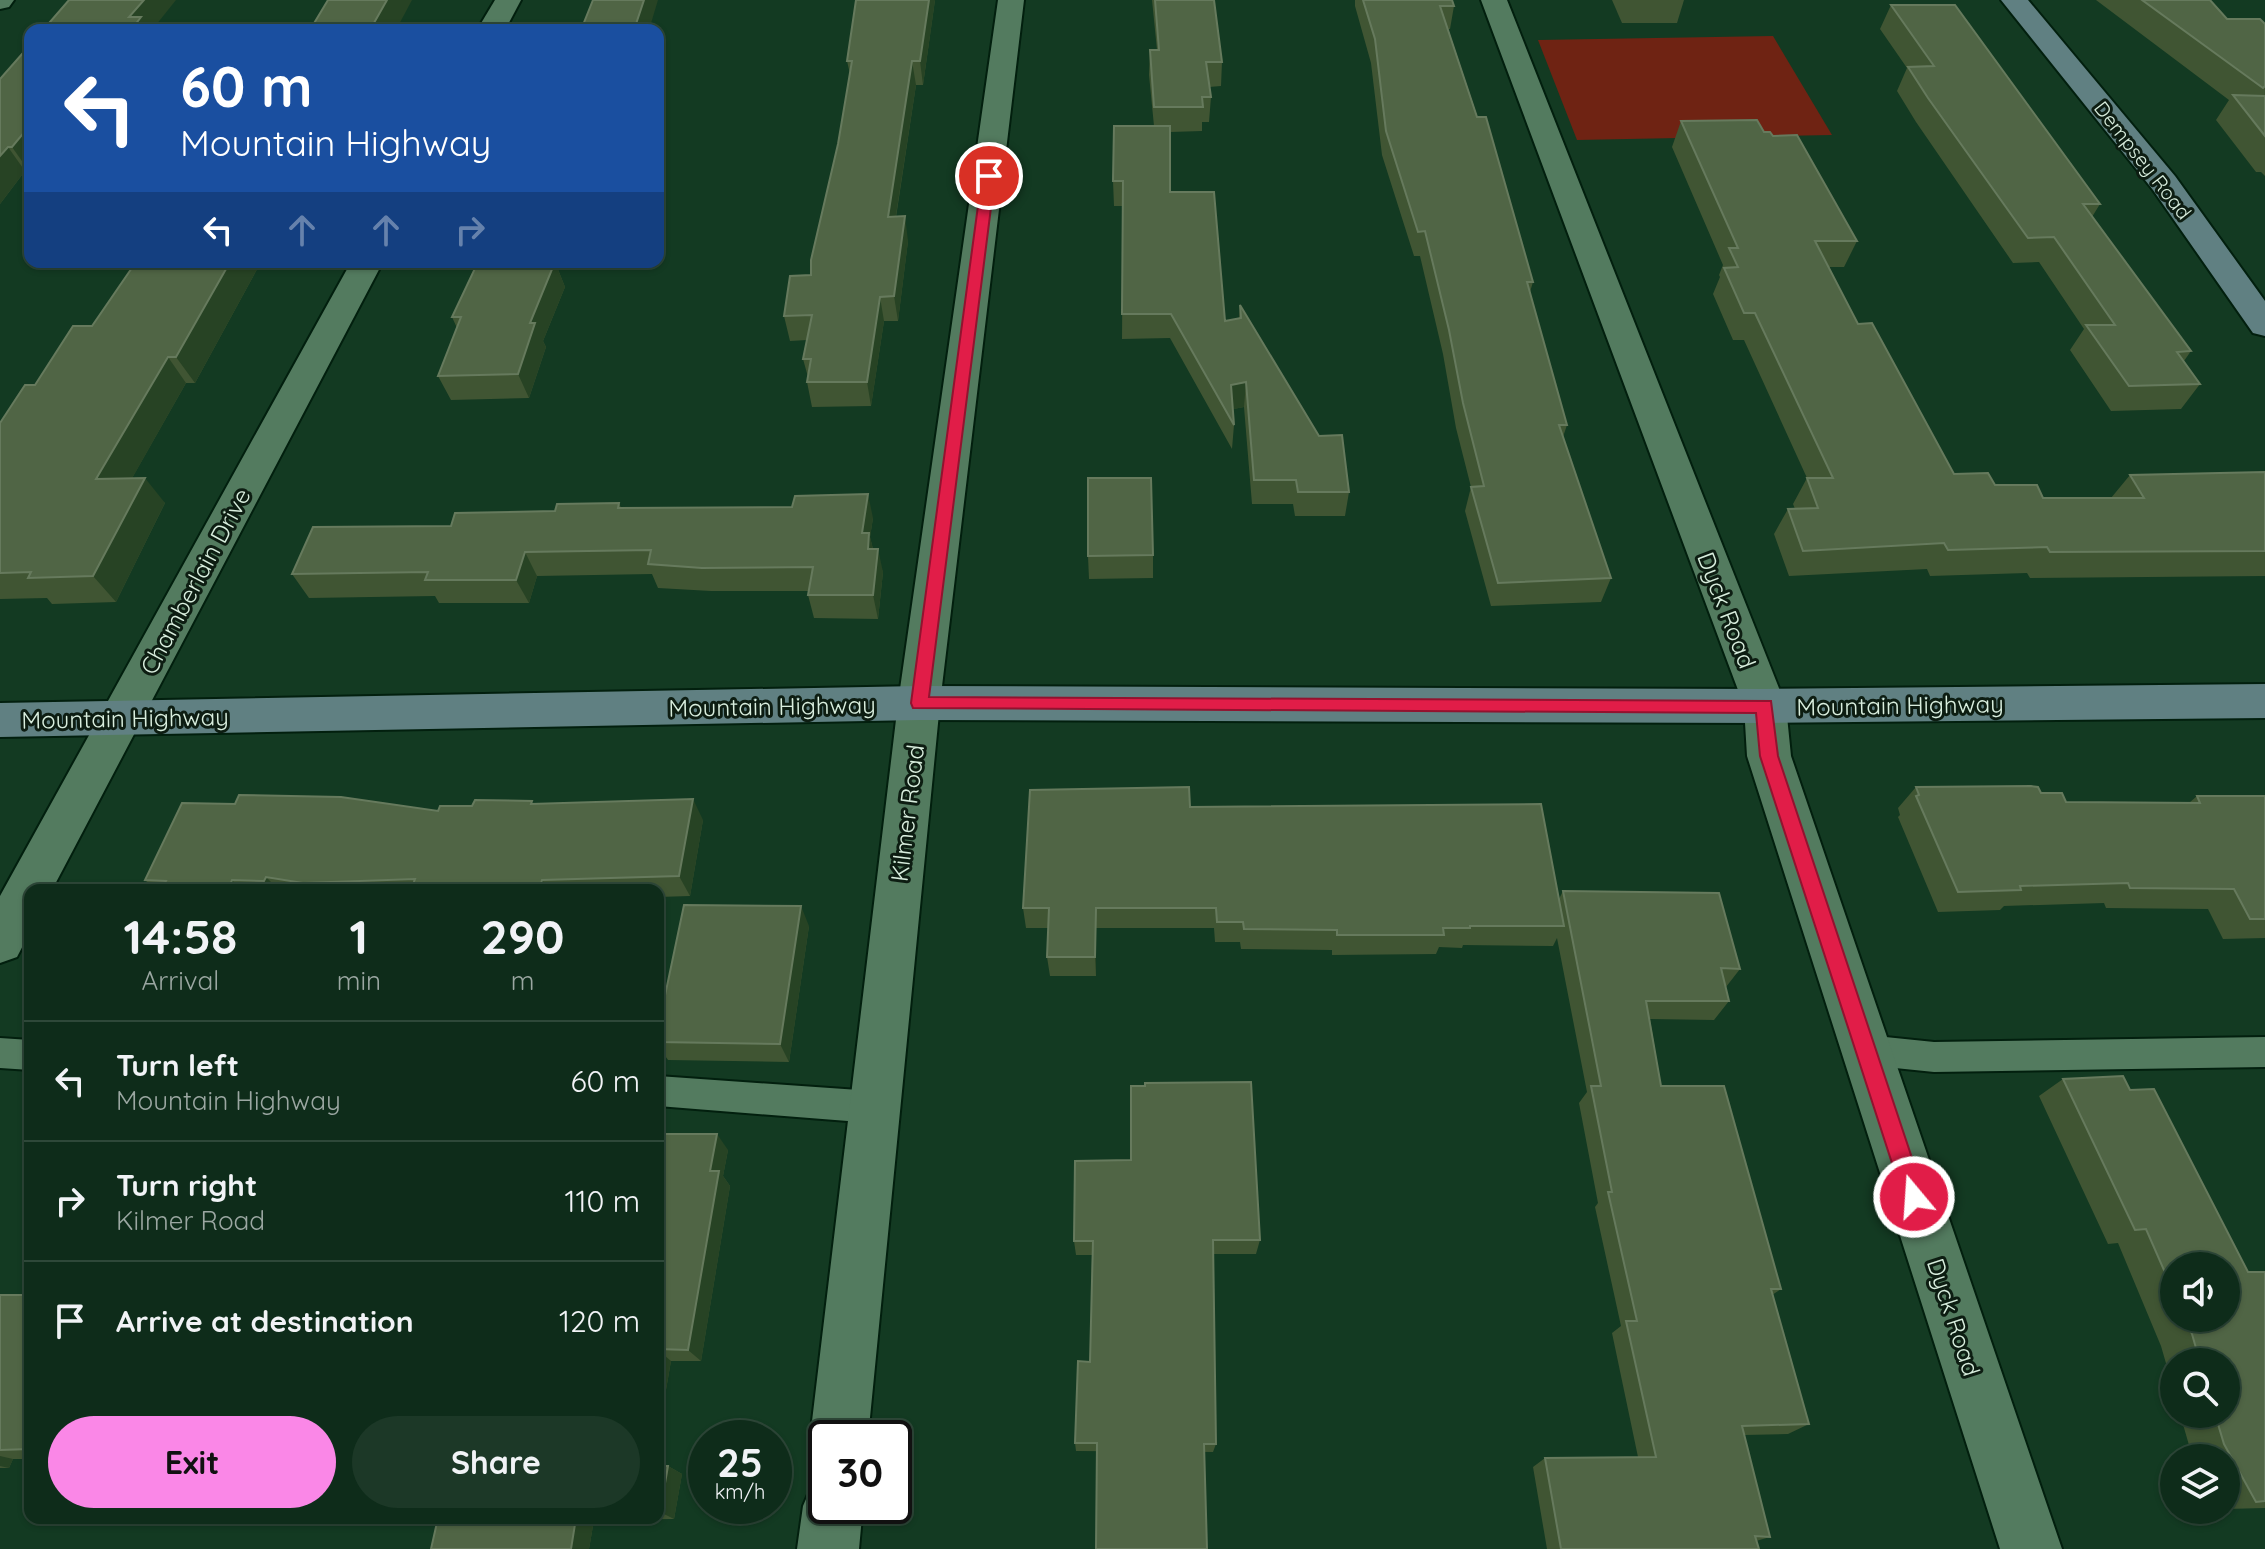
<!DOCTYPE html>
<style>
body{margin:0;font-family:Quicksand,sans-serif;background:#1c3827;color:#f1f3f6;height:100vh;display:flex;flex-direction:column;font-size:30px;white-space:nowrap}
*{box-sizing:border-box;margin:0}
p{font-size:26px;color:#9ba7a2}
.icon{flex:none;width:44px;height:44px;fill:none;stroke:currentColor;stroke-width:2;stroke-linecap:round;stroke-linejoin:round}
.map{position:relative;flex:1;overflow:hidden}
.side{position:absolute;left:24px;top:884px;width:640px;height:640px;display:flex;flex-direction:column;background:#0e2c1a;border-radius:16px;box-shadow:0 2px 6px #0004,0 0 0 2px #2e4839}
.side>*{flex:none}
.banner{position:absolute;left:24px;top:24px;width:640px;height:244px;border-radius:16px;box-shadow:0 2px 6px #0004,0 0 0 2px #2e4839;background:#1a4fa0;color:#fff;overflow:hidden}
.controls{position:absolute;left:2160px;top:1252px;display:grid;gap:16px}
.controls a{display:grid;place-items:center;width:80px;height:80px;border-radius:50%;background:#0e2c1a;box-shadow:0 2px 6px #0004,0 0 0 2px #2e4839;font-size:40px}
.speed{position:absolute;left:688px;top:1420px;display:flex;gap:16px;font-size:40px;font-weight:700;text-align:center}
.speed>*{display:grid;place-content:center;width:104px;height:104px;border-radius:50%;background:#0e2c1a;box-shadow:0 2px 6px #0004,0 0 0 2px #2e4839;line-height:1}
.speed small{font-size:20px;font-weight:400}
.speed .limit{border:4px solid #111;border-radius:12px;background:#fff;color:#111}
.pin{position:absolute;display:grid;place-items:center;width:68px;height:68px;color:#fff;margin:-34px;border:4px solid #fff;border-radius:50%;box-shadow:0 2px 8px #0007}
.me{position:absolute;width:88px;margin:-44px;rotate:342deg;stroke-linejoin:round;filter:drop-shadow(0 0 6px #0008)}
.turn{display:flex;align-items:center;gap:28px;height:168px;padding:0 24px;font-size:36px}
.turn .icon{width:104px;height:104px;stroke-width:2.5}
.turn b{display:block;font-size:56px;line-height:68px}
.lanes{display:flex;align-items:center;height:76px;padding:0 24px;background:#0003;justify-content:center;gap:40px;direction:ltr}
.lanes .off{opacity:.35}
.eta{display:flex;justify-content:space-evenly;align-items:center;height:136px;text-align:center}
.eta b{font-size:48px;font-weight:700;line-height:56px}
.cta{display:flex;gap:16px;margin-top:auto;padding:16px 24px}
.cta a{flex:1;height:92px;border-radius:48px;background:#fa87e7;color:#111;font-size:32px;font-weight:700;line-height:92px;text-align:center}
.cta a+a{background:#1c3827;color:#f1f3f6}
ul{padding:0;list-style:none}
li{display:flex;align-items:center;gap:24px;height:120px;padding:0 24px;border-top:2px solid #2e4839}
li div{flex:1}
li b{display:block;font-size:30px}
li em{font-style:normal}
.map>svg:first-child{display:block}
</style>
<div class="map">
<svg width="2265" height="1549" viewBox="0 0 2265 1549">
<rect width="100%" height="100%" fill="#133a22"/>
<polygon fill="#6f2313" points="1773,36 1832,135 1577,140 1538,40"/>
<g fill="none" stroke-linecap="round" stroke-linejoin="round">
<g stroke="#021f0e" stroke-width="4">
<g id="lane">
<polygon points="1866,1035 1934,1042 2265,1037 2265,1067 1934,1072 1866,1065 1855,1061 1850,1050 1855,1039"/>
<polygon points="0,1038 30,1040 30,1070 0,1068"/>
<polygon points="658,1076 873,1091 885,1096 889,1107 885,1118 873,1123 658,1106"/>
</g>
</g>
<g stroke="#021f0e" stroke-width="4">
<g id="street">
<polygon points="0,0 14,0 9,7 0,9"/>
<polygon points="495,0 521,0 505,30 477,30"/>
<polygon points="998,0 1024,0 940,703 868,1438 826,1438 826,1462 818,1459 810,1438 898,703"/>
<polygon points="1481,0 1507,0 1786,706 1791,756 2062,1549 2000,1549 1747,756 1744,706"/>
<polygon points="351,262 383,262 52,890 30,890 30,932 17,957 0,963 0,896"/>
<polygon points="826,1479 826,1506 863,1506 859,1549 797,1549 803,1506 812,1485"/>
</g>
</g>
<g stroke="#021f0e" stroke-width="4">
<g id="secondary">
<polygon points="2001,0 2028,0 2175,176 2265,301 2265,336 2253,333 2153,190"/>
<polygon points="2265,684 2265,718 1765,723 919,720 0,737 0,703 919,686 1765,689"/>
</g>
</g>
<use href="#lane" fill="#537b5f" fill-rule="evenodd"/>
<use href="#street" fill="#537b5f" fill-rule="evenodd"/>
<use href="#secondary" fill="#608082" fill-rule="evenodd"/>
</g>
<g fill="#405533" fill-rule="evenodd">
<polygon points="935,0 923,85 916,85 896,217 908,241 898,321 884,321 871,406 812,407 807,382 808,377 803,359 807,340 790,341 784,316 811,275 838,144 850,74 847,61"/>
<polygon points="1152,0 1214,0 1222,62 1221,86 1209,87 1211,97 1209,122 1202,122 1202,131 1170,132 1170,192 1225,321 1239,318 1240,305 1349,492 1345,516 1295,516 1293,504 1252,504 1244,407 1233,409 1234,425 1232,449 1170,338 1122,339 1123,206 1114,206 1113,181 1154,126 1149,75 1150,50 1157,50"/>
<polygon points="1355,0 1452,0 1454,6 1450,29 1448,29 1533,282 1530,292 1567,425 1563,437 1611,578 1601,602 1491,606 1465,511 1471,487 1456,428 1443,354 1420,256 1414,256 1382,155 1371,63 1355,6"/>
<polygon points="1612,0 1684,0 1677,23 1622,23"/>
<polygon points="2096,0 2210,0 2227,19 2265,24 2265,176 2261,172 2256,172 2216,120 2229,100"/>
<polygon points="1891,5 2100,204 2092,217 2191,351 2184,361 2200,384 2181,409 2111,411 2070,350 2084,329 2039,262 2013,263 1916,122 1897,91 1907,68 1880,29"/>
<polygon points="30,45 30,170 25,171 0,204 0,79"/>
<polygon points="1681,121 1764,132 1773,136 1857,241 1844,267 1829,267 1858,324 1954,474 2043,498 2111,498 2130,475 2265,472 2265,576 2030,578 2027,573 1930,576 1927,569 1789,576 1774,534 1788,509 1795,509 1793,504 1807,478 1744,340 1733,340 1713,294 1720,277 1719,275 1723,265 1672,147"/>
<polygon points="136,262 261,262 195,383 186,383 132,478 165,503 116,602 52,604 47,598 0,599 0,423 92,326"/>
<polygon points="555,262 565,287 543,341 546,347 529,398 451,400 438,376 457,328 452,317"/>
<polygon points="619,503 621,508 873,518 870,537 873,549 883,572 878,619 814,618 808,595 808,591 711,591 658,588 652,574 537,576 529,603 439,603 435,596 309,598 292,574 451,526"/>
<polygon points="1153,555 1153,578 1089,579 1088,556"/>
<polygon points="1916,787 2041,793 2066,802 2189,803 2197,796 2265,796 2265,938 2223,939 2208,909 2106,908 2104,903 2004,906 2000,910 1938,912 1898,817 1900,815 1898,808"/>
<polygon points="534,804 703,820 690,896 658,897 658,890 156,890 145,880 438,811 472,806"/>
<polygon points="1190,807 1559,899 1563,891 1740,969 1726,987 1729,1001 1714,1020 1650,1019 1661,1086 1781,1289 1772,1295 1809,1424 1788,1434 1744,1435 1770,1537 1756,1541 1759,1549 1547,1549 1533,1467 1545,1458 1638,1457 1612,1333 1621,1326 1595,1207 1598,1203 1579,1103 1587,1092 1557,938 1553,946 1463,945 1462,948 1439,947 1436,954 1332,955 1332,950 1241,949 1240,942 1215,942 1214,928 1096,928 1096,976 1050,976 1047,957 1049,928 1026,928 1023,908"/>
<polygon points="809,926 789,1062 668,1060 658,1046 658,1029"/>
<path d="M2063,1079L2130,1090L2248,1272H2265V1508L2226,1509V1458H2194L2191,1452L2180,1414H2226V1362H2174V1391L2161,1346L2118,1243L2108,1244L2039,1096ZM2174,1266L2226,1318H2174Z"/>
<polygon points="658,1134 728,1150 723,1176 730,1186 701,1361 671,1361 658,1436"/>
<polygon points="1260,1240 1256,1254 1213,1254 1216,1444 1213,1452 1076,1451 1075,1443 1090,1362 1092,1255 1076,1255 1074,1241"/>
<polygon points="0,1295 30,1295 30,1459 13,1459 9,1468 0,1468"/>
<polygon points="658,1466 668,1466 682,1474 674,1519 594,1520 589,1549 431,1549 438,1518 658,1518"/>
</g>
<g fill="#274324">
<polygon points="144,0 176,0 152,30 131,30 129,17"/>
<polygon points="387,0 412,0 396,30 370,30"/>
<polygon points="644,0 658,0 649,30 634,30"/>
<polygon points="929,0 935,0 923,85 920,61"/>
<polygon points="912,61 916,85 892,241 888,217"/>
<polygon points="26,130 30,136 29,171 12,147"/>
<polygon points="8,147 25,171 0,204 0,156"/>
<polygon points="905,216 908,241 898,321 894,296"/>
<polygon points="230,262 261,262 195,383 176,357"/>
<polygon points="555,262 565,287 543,341 546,347 529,398 518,374 530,323"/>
<polygon points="880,297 884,321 871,406 867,382"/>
<polygon points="168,357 186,383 117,505 96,479"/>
<polygon points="1246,382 1244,407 1229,410 1231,385"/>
<polygon points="145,478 165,503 116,602 93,576"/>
<polygon points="868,494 873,518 870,537 875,557 873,572 862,533"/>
<polygon points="878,549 883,572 878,619 873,595"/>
<polygon points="525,552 537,576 529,603 516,580"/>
<polygon points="693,799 703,820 690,896 679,876"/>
<polygon points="266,877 279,890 273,890 264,881"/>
<polygon points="232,880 242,890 228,890"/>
<polygon points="542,880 549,890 542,890 540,887"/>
<polygon points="801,906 809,926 789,1062 780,1044"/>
<polygon points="1096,908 1096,976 1095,957"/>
<polygon points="717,1134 728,1150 723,1176 730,1186 701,1361 688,1350 710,1171"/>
<polygon points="658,1350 671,1361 658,1436"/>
<polygon points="0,1456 13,1459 9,1468 0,1466"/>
<polygon points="668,1466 682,1474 674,1519 660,1512"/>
<polygon points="576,1518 589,1518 594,1520 589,1549 571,1549"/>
</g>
<g fill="#506545" stroke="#667a5d" stroke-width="2">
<polygon points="69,0 144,0 129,17 141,17 131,30 43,30"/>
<polygon points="328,0 387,0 370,30 310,30"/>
<polygon points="593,0 644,0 634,30 581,30"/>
<polygon points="856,0 929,0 920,61 912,61 888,217 905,216 894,296 880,297 867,382 807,382 811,359 803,359 812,315 784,316 790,276 811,275 811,260 838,144 852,61 847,61"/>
<polygon points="1155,0 1214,0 1222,62 1206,62 1211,97 1202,97 1203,107 1154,107 1150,50 1159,50"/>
<polygon points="1363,0 1452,0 1454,6 1440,6 1477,117 1486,117 1533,282 1527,282 1567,425 1559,425 1611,578 1498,583 1471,487 1484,486 1463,403 1449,330 1425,231 1418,232 1386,131 1375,39"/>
<polygon points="2142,0 2210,0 2227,19 2260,19 2265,24 2265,86 2263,88"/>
<polygon points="1891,5 1955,5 2100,204 2083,204 2191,351 2177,352 2200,384 2129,386 2086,325 2115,325 2054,237 2028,238 1928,98 1908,67 1934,66"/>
<polygon points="30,45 30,130 26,130 12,147 8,147 0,156 0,79"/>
<polygon points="2233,95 2265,96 2265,136"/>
<polygon points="1757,120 1764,132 1770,132 1773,136 1797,135 1857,241 1815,241 1858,324 1872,323 1954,474 1988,473 1995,485 2037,485 2043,498 2144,498 2130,475 2265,472 2265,551 2050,552 2047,547 1948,550 1944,543 1803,551 1788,509 1818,508 1807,478 1833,478 1755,313 1744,313 1724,268 1738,267 1729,248 1738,248 1681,121"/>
<polygon points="1114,126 1170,126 1170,192 1214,192 1225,321 1241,318 1240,305 1319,436 1342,435 1349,492 1298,492 1296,480 1254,480 1246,382 1231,385 1234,425 1171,314 1122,314 1123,181 1113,181"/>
<polygon points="136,262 230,262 176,357 168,357 96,479 145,478 93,576 28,578 31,572 0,573 0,423 25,385 35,385 73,326 92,326"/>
<polygon points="478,262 555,262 530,323 535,323 518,374 438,376 461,317 452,317"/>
<polygon points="1088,478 1151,478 1153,555 1088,556"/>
<polygon points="868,494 862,533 869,533 868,549 878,549 873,595 808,595 813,567 702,568 648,564 651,550 525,552 516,580 425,580 428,572 292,574 313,527 451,526 455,513 555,511 557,504 619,503 618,508 792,507 795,496"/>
<polygon points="2031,786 2038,787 2041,793 2062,793 2066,802 2200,803 2197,796 2265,796 2265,919 2250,919 2234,889 2130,888 2128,883 2020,886 2021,890 1958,892 1916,796 1919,795 1916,787"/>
<polygon points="1189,787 1190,807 1541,804 1564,926 1470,926 1470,928 1443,928 1444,935 1337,935 1337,930 1244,929 1243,922 1217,922 1216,908 1096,908 1095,957 1047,957 1049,908 1023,908 1030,790"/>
<polygon points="239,795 341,797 438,811 440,806 472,806 475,800 532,801 531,804 693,799 679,876 542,880 540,887 412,887 415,879 303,883 266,877 264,881 232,880 228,890 161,890 166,881 145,880 182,803 235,804"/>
<polygon points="1563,891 1719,893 1740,969 1721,968 1729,1001 1646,1001 1661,1086 1724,1086 1781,1289 1771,1289 1809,1424 1742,1426 1770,1537 1755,1536 1759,1549 1561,1549 1545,1458 1656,1457 1626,1321 1637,1321 1608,1192 1612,1192 1591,1086 1601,1086"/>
<polygon points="684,905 801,906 780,1044 658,1042 658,1029"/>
<polygon points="2123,1076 2130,1090 2154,1089 2248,1272 2265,1272 2265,1501 2256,1502 2224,1444 2215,1414 2226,1414 2226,1362 2200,1362 2192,1334 2185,1318 2226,1318 2226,1266 2174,1266 2174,1293 2146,1229 2135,1230 2063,1079"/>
<polygon points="1251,1082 1260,1240 1213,1240 1216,1444 1204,1444 1207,1549 1096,1549 1097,1443 1075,1443 1078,1361 1090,1362 1093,1241 1074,1241 1075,1161 1131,1160 1131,1086 1145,1086 1145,1083"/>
<polygon points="658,1134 717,1134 710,1171 719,1171 688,1350 658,1349"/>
<polygon points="0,1295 30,1295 30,1449 0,1450"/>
<polygon points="658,1466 668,1466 660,1512 658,1512"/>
<polygon points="438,1518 576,1518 571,1549 431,1549"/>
</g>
<polygon fill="#e11d48" stroke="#92132f" stroke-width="2" points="989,172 995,176 929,697 1771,701 1778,756 1925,1197 1922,1205 1914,1208 1907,1205 1903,1197 1760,756 1756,713 913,708 911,703 982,176"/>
<g text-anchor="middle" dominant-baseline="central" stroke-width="6" stroke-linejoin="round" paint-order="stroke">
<g font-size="20" fill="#d9eede" stroke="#0d1d12">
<text transform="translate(2143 160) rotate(52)">Dempsey Road</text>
</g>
<g font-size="24" fill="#d9eede" stroke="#0d1d12">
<text transform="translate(195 581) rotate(-62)">Chamberlain Drive</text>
<text transform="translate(1727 610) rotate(69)">Dyck Road</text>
<text transform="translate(1900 705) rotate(-1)">Mountain Highway</text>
<text transform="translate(772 706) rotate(-1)">Mountain Highway</text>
<text transform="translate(125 718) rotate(-1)">Mountain Highway</text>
<text transform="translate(907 813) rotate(-83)">Kilmer Road</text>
<text transform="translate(1954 1317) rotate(72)">Dyck Road</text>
</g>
</g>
</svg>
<div class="controls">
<a><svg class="icon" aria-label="sound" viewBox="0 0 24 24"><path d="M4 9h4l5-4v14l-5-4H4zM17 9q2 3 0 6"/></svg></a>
<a><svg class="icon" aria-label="search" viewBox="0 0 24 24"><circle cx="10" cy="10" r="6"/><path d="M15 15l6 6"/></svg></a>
<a><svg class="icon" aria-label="layers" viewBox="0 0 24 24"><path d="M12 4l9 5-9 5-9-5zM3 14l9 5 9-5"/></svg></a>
</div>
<div class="speed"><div>25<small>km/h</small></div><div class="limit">30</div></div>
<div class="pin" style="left:989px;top:176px;background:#d93025"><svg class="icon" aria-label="arrive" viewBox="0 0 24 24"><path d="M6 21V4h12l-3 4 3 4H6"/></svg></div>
<svg class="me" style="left:1914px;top:1197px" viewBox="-20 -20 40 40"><circle r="17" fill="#e11d48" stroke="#fff" stroke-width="3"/><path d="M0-11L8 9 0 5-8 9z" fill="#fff"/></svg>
<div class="banner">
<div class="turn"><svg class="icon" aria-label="left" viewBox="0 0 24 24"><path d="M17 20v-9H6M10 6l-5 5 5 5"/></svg><div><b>60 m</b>Mountain Highway</div></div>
<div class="lanes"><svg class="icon" aria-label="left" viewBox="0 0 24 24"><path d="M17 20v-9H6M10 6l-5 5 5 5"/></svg><svg class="icon off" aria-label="ahead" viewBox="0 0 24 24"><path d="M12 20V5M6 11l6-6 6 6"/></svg><svg class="icon off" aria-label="ahead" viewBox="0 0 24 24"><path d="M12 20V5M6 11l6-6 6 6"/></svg><svg class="icon off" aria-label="right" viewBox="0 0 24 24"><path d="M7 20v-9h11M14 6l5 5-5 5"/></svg></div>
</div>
<section class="side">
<div class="eta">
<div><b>14:58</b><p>Arrival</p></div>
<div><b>1</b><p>min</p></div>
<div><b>290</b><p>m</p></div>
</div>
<ul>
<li><svg class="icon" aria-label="left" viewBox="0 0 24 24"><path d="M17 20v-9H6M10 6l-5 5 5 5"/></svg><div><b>Turn left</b><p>Mountain Highway</p></div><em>60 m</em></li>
<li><svg class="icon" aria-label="right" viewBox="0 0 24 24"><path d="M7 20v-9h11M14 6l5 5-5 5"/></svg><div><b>Turn right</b><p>Kilmer Road</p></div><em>110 m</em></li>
<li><svg class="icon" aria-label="arrive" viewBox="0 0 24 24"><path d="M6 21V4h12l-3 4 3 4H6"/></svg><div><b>Arrive at destination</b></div><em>120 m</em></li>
</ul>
<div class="cta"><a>Exit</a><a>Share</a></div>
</section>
</div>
